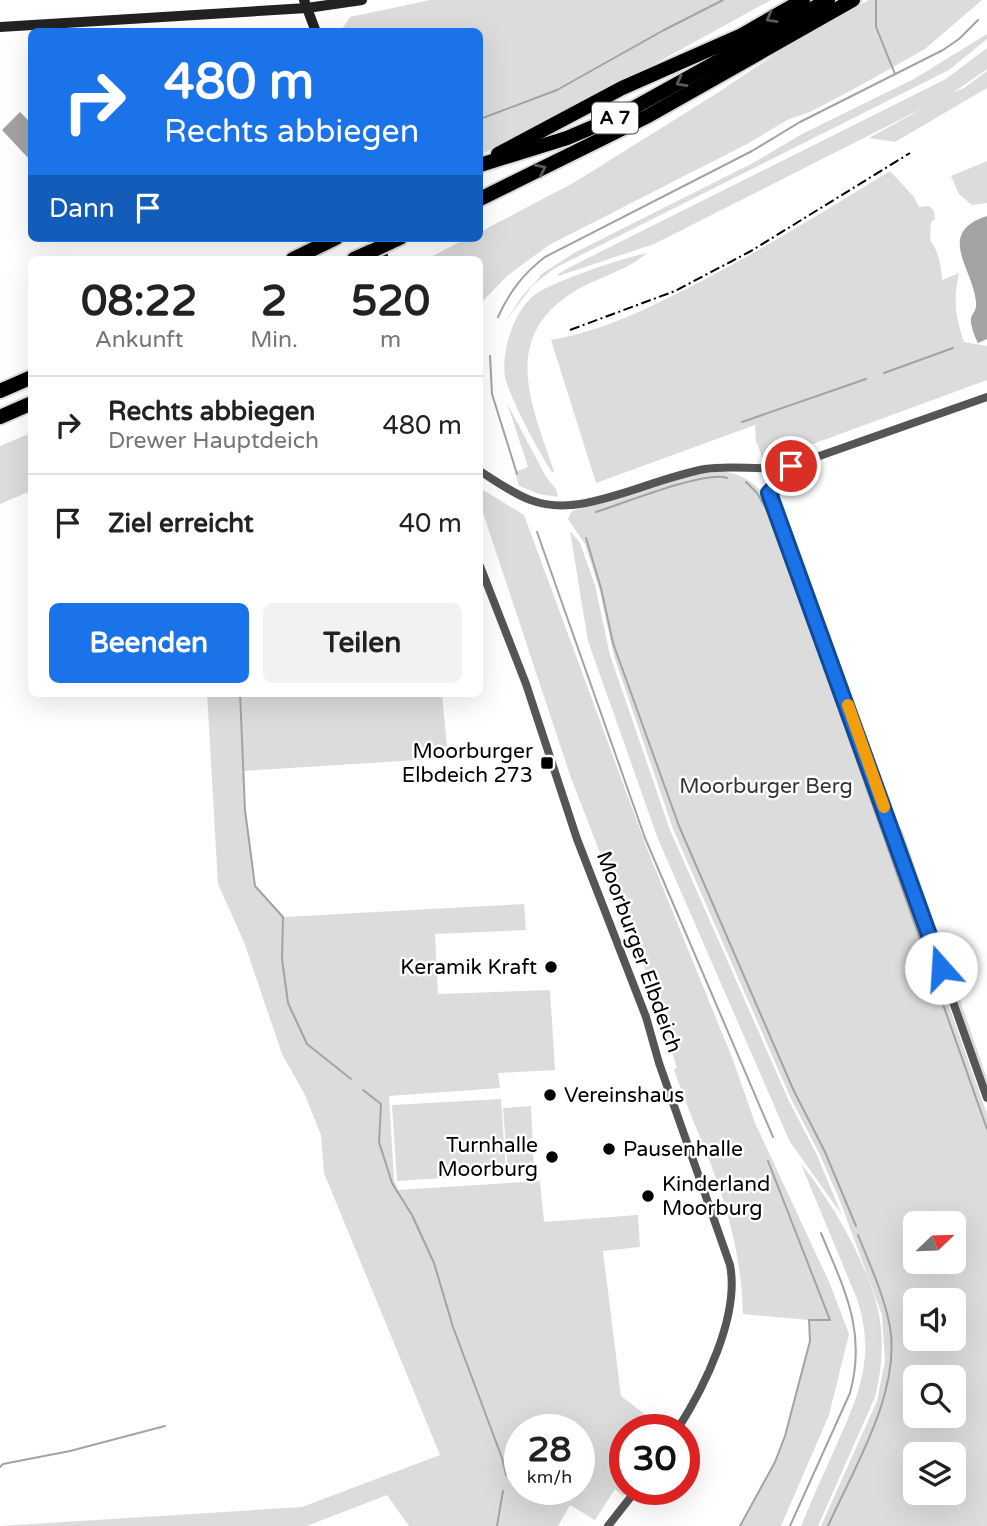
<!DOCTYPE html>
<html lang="de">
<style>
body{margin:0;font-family:"Varela Round",sans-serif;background:#f2f2f2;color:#222;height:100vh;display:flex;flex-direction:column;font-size:26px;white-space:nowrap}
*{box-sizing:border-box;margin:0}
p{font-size:23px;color:#767676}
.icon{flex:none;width:38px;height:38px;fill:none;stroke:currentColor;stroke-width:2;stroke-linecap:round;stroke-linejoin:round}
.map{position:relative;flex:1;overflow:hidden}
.details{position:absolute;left:28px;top:256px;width:455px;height:441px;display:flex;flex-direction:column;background:#fff;border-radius:10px;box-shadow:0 7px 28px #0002}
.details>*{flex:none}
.top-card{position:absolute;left:28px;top:28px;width:455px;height:214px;border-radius:10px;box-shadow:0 7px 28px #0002;background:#1a73e8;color:#fff;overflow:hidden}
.needle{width:46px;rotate:67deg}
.buttons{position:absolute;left:903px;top:1211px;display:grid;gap:14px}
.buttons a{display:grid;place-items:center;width:63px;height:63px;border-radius:10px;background:#fff;box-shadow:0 7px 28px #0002;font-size:35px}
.speed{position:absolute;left:504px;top:1414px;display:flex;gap:14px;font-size:35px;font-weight:700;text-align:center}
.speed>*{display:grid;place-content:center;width:91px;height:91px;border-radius:50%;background:#fff;box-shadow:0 7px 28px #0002;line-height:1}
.speed small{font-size:18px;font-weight:400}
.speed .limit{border:10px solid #d22;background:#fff;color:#111}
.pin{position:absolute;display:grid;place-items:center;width:60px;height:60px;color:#fff;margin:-30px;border:4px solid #fff;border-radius:50%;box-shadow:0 2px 7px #0007}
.me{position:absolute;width:77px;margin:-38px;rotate:341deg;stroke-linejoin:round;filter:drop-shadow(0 0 5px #0008)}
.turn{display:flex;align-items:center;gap:24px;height:147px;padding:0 21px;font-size:32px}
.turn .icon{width:91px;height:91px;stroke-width:2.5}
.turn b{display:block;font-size:49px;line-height:60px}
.then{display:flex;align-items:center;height:66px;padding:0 21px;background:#0003;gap:14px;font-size:26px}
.eta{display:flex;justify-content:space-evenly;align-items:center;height:119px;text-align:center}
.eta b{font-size:42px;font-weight:800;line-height:49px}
.cta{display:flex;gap:14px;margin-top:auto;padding:14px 21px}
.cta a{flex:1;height:80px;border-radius:10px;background:#1a73e8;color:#fff;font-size:28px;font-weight:800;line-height:80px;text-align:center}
.cta a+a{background:#f2f2f2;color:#222}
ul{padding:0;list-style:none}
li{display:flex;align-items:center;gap:21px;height:98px;padding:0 21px;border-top:2px solid #e0e0e0}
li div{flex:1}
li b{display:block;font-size:26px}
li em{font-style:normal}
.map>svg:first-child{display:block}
</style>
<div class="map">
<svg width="987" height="1526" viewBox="0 0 987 1526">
<rect width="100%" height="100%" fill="#fff"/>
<g fill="#dcdcdc" fill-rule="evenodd">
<polygon points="430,0 771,0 667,57 480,155 480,32 340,32 350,17"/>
<polygon points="869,0 982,0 925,49 863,84 810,112 789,119 747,144 549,245 507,276 480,304 480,259 427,259 467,238 480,238 480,232 575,182 719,92 792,43"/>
<polygon points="987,34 987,39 949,70 555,268 533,285 505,322 522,296 540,277 540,275 574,253 753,163 802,134 914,79"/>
<polygon points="987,48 987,69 954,92 964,88 987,71 987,88 895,142 869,138 927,106 654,244 558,276 558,274 576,264 946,79"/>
<polygon points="987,161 987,203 972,205 959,194 951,176"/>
<path d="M890,171L914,197L919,207L929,206L934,211L935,219L931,222L930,240C939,252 941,265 942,280L959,273C953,301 955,315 964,342L987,346V380L764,462L756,441L755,425L596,483L551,340C603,331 649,308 696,284C762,250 826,210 890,171Z"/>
<path d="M647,253C627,271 595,278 572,293C499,339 533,408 554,471L553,473C541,457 508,394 505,377C501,352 513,314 532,297C549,282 623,258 647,253Z"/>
<polygon points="507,403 546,477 556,489 558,497 539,494 519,486 515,472 528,467"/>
<polygon points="31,433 31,491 0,504 0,446"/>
<path d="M708,470C739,470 761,483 774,511L987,1114V1526H821L877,1401L885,1361L882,1315L840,1201L820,1155L792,1101L673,829L614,656L600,592L585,544L568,519L572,511ZM915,1223H954V1262H915ZM915,1300H954V1339H915ZM915,1377H954V1416H915ZM915,1454H954V1493H915Z"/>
<path d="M480,488L524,515L648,851L733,1060L755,1123L830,1284L849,1334L829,1415L781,1526H740L775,1462L785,1436L810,1341L809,1320L743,1314C742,1266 731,1220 715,1176C702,1139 686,1107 674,1069L677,1068L647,974L571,778L480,504Z"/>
<polygon points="570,531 580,543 595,585 610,655 670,830 789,1101 817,1155 842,1215 790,1142 658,839 588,641"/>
<path d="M207,693H442L448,758L243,771L245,810L255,886L284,917L524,904L526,930L435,934L438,994L550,990L555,1070L498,1073L500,1088L389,1096L394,1179L398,1190L540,1181L544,1222L638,1215L640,1247L603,1251L621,1396L665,1430H625V1489H628L623,1496L615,1489L595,1520L570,1505L558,1526H409L387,1495L307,1526H0L302,1507L440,1455L324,1173L321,1135L305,1095L282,1054L244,942L218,884ZM520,1430H579V1489H520Z"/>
<polygon points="893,827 902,829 987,1079 987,1092"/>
<polygon points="501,1099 506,1174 397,1181 392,1105"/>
<polygon points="531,1106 534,1170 508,1172 503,1108"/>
<path d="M801,1164C834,1204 876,1276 881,1328C883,1351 881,1374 875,1397L818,1526H801C812,1499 824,1473 836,1446C859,1395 876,1356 857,1299Z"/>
</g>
<g fill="#a3a3a3">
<polygon points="20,112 31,123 31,161 2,130"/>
<path d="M987,216V339L978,343C975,337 970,325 971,318C973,312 977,310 976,302C973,268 935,233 987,216Z"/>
</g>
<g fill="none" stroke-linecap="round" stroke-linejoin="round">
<g stroke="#a3a3a3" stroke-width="2">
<polyline points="876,0 876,27 895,74"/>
<polyline points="480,119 557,90 664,30 723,0"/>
<path d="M498,317C510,291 523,274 545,257L752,151L800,122L943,50L959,39L978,20"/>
<polyline points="490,356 492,394 517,474"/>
<polyline points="884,373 953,348"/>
<polyline points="742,422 866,379"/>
<polyline points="746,482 757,493 771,517 987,1129"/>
<path d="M596,512C622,504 706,470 727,478"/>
<polyline points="537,532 645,838 773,1137"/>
<polyline points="586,538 601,588 613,643 679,826 793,1089 825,1152 856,1226"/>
<polyline points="240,693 245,810 255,886 283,917 282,959 288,1003 307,1044 351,1079"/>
<polyline points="363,1090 381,1104 379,1142 392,1183 412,1215 434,1263 453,1327 502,1458 506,1475"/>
<polyline points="0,1467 3,1464 70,1451 165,1426"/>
<polyline points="497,1526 503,1491"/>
<polyline points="740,1526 775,1462 785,1436 810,1341 809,1320 830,1320 768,1161"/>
<path d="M790,1526L850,1393C867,1331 844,1289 821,1233"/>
<path d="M828,1526C854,1468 901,1392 890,1327C884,1295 870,1265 858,1235"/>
</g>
<g stroke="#dbdbdb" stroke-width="18">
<g id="highway">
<polyline points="498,154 622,88 740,36 803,0"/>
<polyline points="480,165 567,138 619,116 828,0"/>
<polyline points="480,199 648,116 853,0"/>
<polyline points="389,243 400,238"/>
<polyline points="293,259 336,238"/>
<polyline points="354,259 372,251"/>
<polyline points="0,391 32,377"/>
<polyline points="0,417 32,403"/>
</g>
</g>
<g stroke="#555" stroke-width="8">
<polyline points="784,467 785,477 769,493 872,773 987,1098"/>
<path d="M480,471C514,493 536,511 580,504C623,497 662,477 705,469C734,464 763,472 791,466L987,397"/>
<path d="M480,566L526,684L577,839L646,1017L659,1063L730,1265C740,1316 704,1388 677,1430"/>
<polyline points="608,1526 637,1489"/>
</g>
<g stroke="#222" stroke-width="10">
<polyline points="304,0 316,32"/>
<polyline points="0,27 307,8 362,0"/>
<polyline points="377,238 384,259"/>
</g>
<use href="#highway" stroke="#000" stroke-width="14"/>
<polyline stroke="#000" stroke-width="2" stroke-dasharray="10 3.5 2 3.5" stroke-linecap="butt" points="570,330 675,291 751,251 910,153"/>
<g stroke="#dbdbdb" stroke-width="18" stroke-linecap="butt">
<polyline id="highway-bridge" points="372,251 389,243"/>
</g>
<use href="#highway-bridge" stroke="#000" stroke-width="14"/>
</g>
<defs><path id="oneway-chevron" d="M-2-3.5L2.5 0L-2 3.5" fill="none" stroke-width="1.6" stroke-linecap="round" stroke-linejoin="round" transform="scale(1.75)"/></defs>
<g stroke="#595959">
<use href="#oneway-chevron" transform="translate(771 18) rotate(150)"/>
<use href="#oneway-chevron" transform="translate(681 82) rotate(151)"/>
<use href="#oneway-chevron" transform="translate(541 169) rotate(-26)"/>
</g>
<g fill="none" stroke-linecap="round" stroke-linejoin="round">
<g stroke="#114b97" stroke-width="18">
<polyline id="route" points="791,466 784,467 785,477 769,493 941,968"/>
</g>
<use href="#route" stroke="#1a73e8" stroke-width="12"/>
<polyline stroke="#f59e0b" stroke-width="12" points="848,705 884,807"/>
</g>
<g fill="#000" stroke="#fff" stroke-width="2.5">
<rect x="540" y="756" width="14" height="14" rx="3.5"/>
<circle cx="551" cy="967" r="7"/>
<circle cx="550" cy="1095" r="7"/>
<circle cx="609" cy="1149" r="7"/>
<circle cx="552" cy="1157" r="7"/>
<circle cx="648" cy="1196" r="7"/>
</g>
<g text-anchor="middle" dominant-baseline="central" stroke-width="5" stroke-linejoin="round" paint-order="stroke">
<rect fill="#fff" stroke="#4c4c4c" stroke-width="2" x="592" y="102.5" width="46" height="31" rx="5"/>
<g font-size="19" font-weight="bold" fill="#000">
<text x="615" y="118">A 7</text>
</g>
<g font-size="21" fill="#000" stroke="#fff" text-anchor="end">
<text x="533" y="751">Moorburger<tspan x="533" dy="24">Elbdeich 273</tspan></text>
<text x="537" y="967">Keramik Kraft</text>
<text x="564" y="1095" text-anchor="start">Vereinshaus</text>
<text x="538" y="1145">Turnhalle<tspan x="538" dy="24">Moorburg</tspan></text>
<text x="623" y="1149" text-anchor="start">Pausenhalle</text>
<text x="662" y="1184" text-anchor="start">Kinderland<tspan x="662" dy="24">Moorburg</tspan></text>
</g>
<g font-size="21" fill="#333" stroke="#fff">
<text x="766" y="786">Moorburger Berg</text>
</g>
<g font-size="21" fill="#000" stroke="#fff">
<text transform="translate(639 952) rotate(70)">Moorburger Elbdeich</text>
</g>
</g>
</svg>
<div class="buttons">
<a><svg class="needle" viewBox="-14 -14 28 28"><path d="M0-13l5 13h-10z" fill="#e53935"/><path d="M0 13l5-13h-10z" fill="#767676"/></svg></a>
<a><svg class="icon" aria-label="sound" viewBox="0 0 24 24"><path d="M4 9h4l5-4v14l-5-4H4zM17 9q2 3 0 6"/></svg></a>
<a><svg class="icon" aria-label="search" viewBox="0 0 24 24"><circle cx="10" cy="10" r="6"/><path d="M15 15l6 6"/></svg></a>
<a><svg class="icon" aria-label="layers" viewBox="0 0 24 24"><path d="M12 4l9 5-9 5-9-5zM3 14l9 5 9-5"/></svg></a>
</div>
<div class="speed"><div>28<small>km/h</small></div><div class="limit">30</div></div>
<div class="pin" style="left:791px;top:466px;background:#d93025"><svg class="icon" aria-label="arrive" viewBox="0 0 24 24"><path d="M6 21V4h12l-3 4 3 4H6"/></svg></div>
<svg class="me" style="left:941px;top:968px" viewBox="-20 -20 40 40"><circle r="19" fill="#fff"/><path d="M0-13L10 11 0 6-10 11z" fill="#1a73e8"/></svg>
<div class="top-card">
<div class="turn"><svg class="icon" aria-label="right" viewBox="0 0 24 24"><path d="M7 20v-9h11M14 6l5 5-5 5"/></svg><div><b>480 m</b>Rechts abbiegen</div></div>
<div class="then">Dann<svg class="icon" aria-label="arrive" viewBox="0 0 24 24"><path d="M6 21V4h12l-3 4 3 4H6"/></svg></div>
</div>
<section class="details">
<div class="eta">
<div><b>08:22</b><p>Ankunft</p></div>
<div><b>2</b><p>Min.</p></div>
<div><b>520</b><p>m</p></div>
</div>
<ul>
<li><svg class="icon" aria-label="right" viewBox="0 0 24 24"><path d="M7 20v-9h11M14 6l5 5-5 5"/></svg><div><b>Rechts abbiegen</b><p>Drewer Hauptdeich</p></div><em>480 m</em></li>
<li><svg class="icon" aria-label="arrive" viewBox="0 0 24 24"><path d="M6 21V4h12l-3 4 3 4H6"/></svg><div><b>Ziel erreicht</b></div><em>40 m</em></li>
</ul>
<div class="cta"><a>Beenden</a><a>Teilen</a></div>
</section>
</div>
